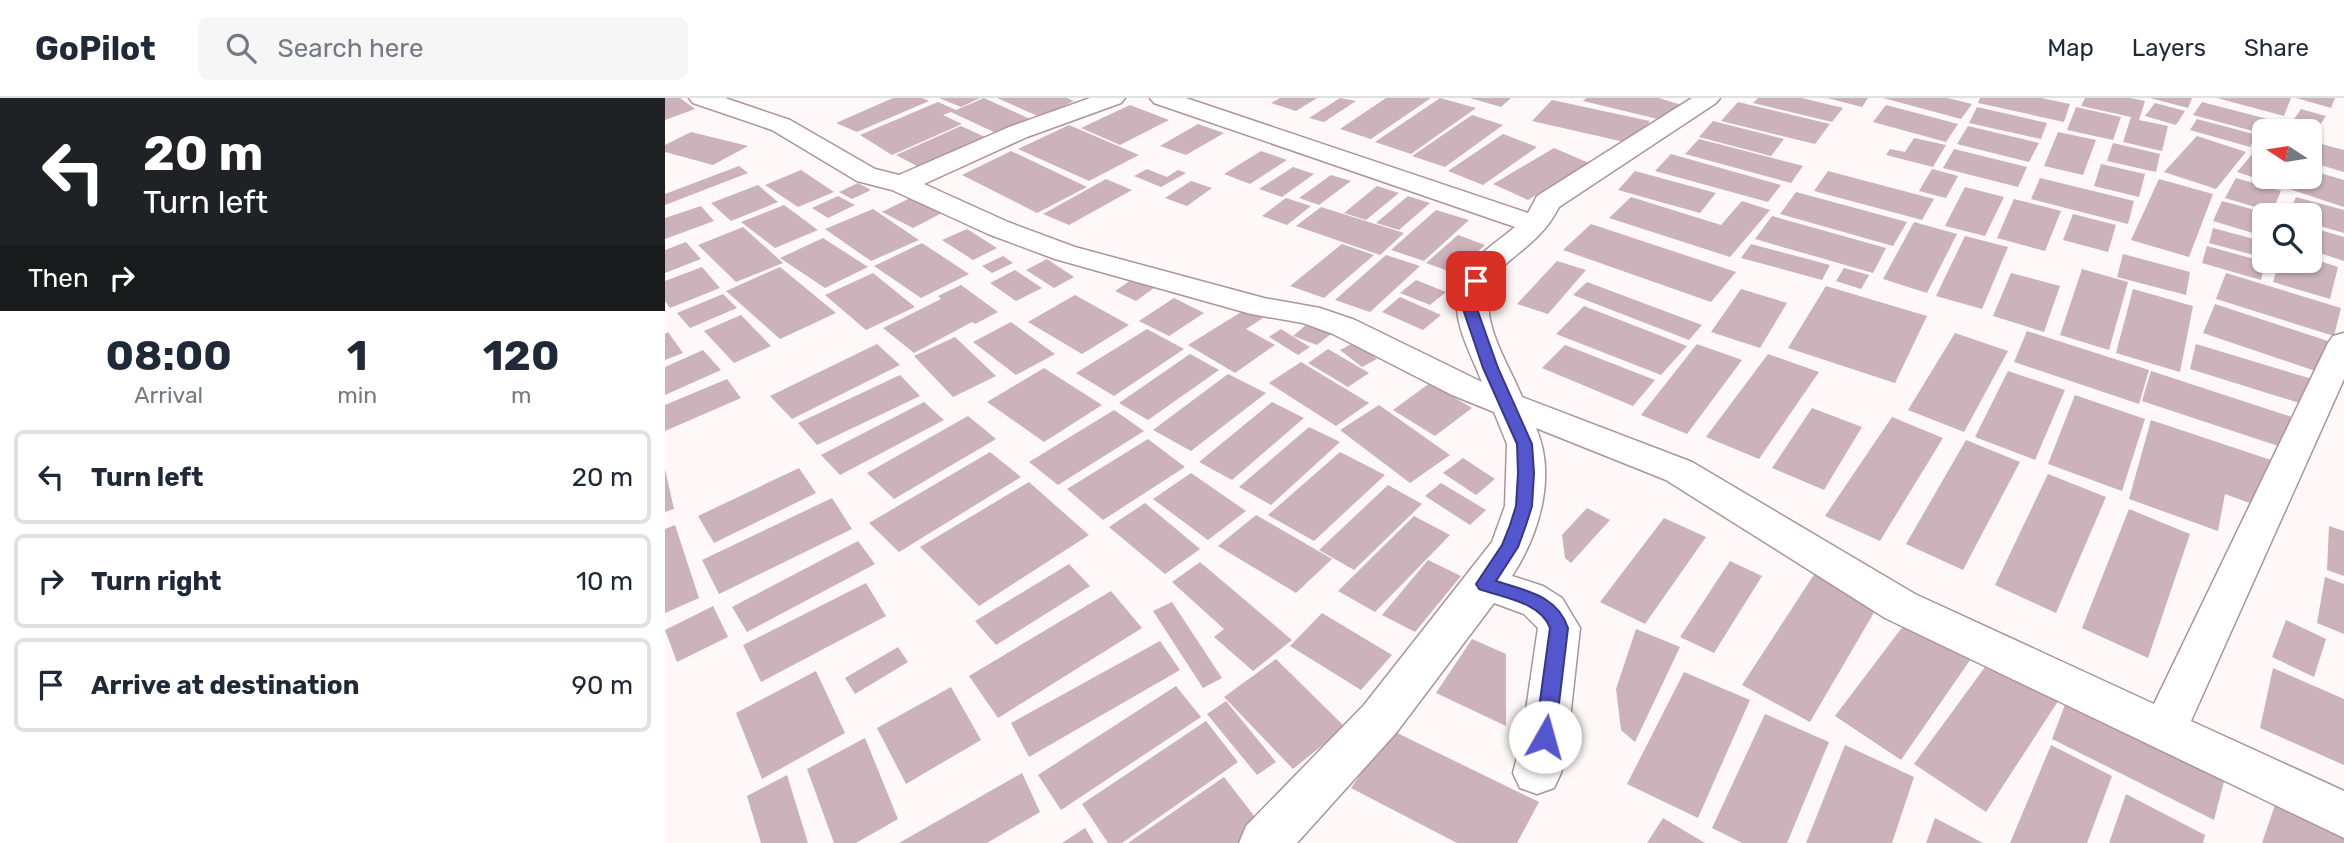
<!DOCTYPE html>
<style>
body{margin:0;font-family:Rubik,sans-serif;background:#f6f6f7;color:#1f2937;height:100vh;display:flex;flex-direction:column;font-size:26px;white-space:nowrap}
*{box-sizing:border-box;margin:0}
p{font-size:23px;color:#747a83}
.icon{flex:none;width:38px;height:38px;fill:none;stroke:currentColor;stroke-width:2;stroke-linecap:round;stroke-linejoin:round}
.map{position:relative;flex:1;overflow:hidden}
.drawer{display:flex;flex-direction:column;background:#fff;width:665px}
.drawer>*{flex:none}
.banner{background:#202124;color:#fff;overflow:hidden}
.needle{width:46px;rotate:282deg}
.controls{position:absolute;left:1587px;top:21px;display:grid;gap:14px}
.controls a{display:grid;place-items:center;width:70px;height:70px;border-radius:10px;background:#fff;box-shadow:0 2px 5px #0004;font-size:35px}
.pin{position:absolute;display:grid;place-items:center;width:60px;height:60px;color:#fff;margin:-30px;border-radius:14px;box-shadow:0 4px 10px #0006}
.me{position:absolute;width:77px;margin:-38px;rotate:7deg;stroke-linejoin:round;filter:drop-shadow(0 0 5px #0008)}
.turn{display:flex;align-items:center;gap:24px;height:147px;padding:0 28px;font-size:32px}
.turn .icon{width:91px;height:91px;stroke-width:2.5}
.turn b{display:block;font-size:49px;line-height:60px}
.then{display:flex;align-items:center;height:66px;padding:0 28px;background:#0003;gap:14px;font-size:26px}
.eta{display:flex;justify-content:space-evenly;align-items:center;height:119px;text-align:center}
.eta b{font-size:42px;font-weight:700;line-height:49px}
ul{padding:0;list-style:none}
li{display:flex;align-items:center;gap:21px;height:94px;margin:0 14px 10px;padding:0 14px;border:4px solid #e0e1e3;border-radius:10px}
li div{flex:1}
li b{display:block;font-size:26px}
li em{font-style:normal}
header{display:flex;align-items:center;gap:42px;box-sizing:border-box;height:98px;padding:0 35px;background:#fff;border-bottom:2px solid #e0e1e3}
header strong{font-size:33px}
nav{display:flex;gap:38px;margin-inline-start:auto;font-size:24px}
.search{width:490px;height:63px;background:#f6f6f7;display:flex;align-items:center;gap:18px;box-sizing:border-box;padding:0 24px;border-radius:10px;color:#747a83;font-size:26px}
main{display:flex;flex:1;min-height:0}
.map>svg:first-child{display:block}
</style>
<header>
<strong>GoPilot</strong>
<div class="search"><svg class="icon" aria-label="search" viewBox="0 0 24 24"><circle cx="10" cy="10" r="6"/><path d="M15 15l6 6"/></svg>Search here</div>
<nav><a>Map</a><a>Layers</a><a>Share</a></nav>
</header>
<main>
<section class="drawer">
<div class="banner">
<div class="turn"><svg class="icon" aria-label="left" viewBox="0 0 24 24"><path d="M17 20v-9H6M10 6l-5 5 5 5"/></svg><div><b>20 m</b>Turn left</div></div>
<div class="then">Then<svg class="icon" aria-label="right" viewBox="0 0 24 24"><path d="M7 20v-9h11M14 6l5 5-5 5"/></svg></div>
</div>
<div class="eta">
<div><b>08:00</b><p>Arrival</p></div>
<div><b>1</b><p>min</p></div>
<div><b>120</b><p>m</p></div>
</div>
<ul>
<li><svg class="icon" aria-label="left" viewBox="0 0 24 24"><path d="M17 20v-9H6M10 6l-5 5 5 5"/></svg><div><b>Turn left</b></div><em>20 m</em></li>
<li><svg class="icon" aria-label="right" viewBox="0 0 24 24"><path d="M7 20v-9h11M14 6l5 5-5 5"/></svg><div><b>Turn right</b></div><em>10 m</em></li>
<li><svg class="icon" aria-label="arrive" viewBox="0 0 24 24"><path d="M6 21V4h12l-3 4 3 4H6"/></svg><div><b>Arrive at destination</b></div><em>90 m</em></li>
</ul>
</section>
<div class="map">
<svg width="1679" height="745" viewBox="0 0 1679 745">
<rect width="100%" height="100%" fill="#fef8f8"/>
<g fill="#ccb2ba">
<polygon points="0,0 15,0 30,11 0,22"/>
<polygon points="228,0 257,0 264,3 192,34 171,25"/>
<polygon points="274,0 315,0 296,9"/>
<polygon points="319,0 365,21 333,36 286,14 278,17 297,26 227,57 195,37 273,4 291,12"/>
<polygon points="332,0 402,0 409,3 375,19"/>
<polygon points="615,0 652,0 631,13 606,5"/>
<polygon points="675,0 691,3 659,24 644,20"/>
<polygon points="721,0 766,0 706,41 675,31"/>
<polygon points="775,0 811,10 746,56 710,44"/>
<polygon points="805,0 846,0 836,9"/>
<polygon points="921,0 994,0 1026,10 1005,24 918,3"/>
<polygon points="1093,0 1137,0 1178,10 1167,24 1088,5"/>
<polygon points="1162,0 1203,0 1197,9"/>
<polygon points="1218,0 1282,0 1307,6 1296,21"/>
<polygon points="1315,0 1376,0 1405,6 1399,24 1313,5"/>
<polygon points="1420,0 1465,0 1480,3 1474,22 1503,28 1497,53 1458,44 1466,19 1416,8"/>
<polygon points="1485,0 1527,0 1523,10"/>
<polygon points="1552,0 1626,0 1619,18"/>
<polygon points="1631,0 1670,0 1666,10"/>
<polygon points="887,2 985,23 968,46 867,23"/>
<polygon points="1073,4 1165,26 1150,46 1056,23"/>
<polygon points="1537,4 1606,22 1599,36 1528,17"/>
<polygon points="1490,5 1520,13 1511,27 1480,18"/>
<polygon points="465,7 504,22 455,47 416,30"/>
<polygon points="1221,7 1293,26 1281,44 1208,24"/>
<polygon points="1312,9 1382,25 1376,41 1304,25"/>
<polygon points="1411,9 1456,19 1448,42 1402,32"/>
<polygon points="1636,11 1661,18 1648,37 1645,33 1623,30"/>
<polygon points="807,17 838,27 780,69 747,58"/>
<polygon points="1532,21 1592,37 1585,49 1525,32"/>
<polygon points="1048,23 1119,41 1106,58 1034,39"/>
<polygon points="533,26 559,35 521,57 495,48"/>
<polygon points="404,27 474,57 424,83 353,51"/>
<polygon points="296,28 320,39 254,69 231,57"/>
<polygon points="1303,28 1374,45 1364,64 1292,46"/>
<polygon points="26,34 83,48 48,67 0,54 0,47"/>
<polygon points="1393,34 1431,42 1418,77 1379,68"/>
<polygon points="838,36 872,49 818,87 783,73"/>
<polygon points="1532,38 1581,54 1551,91 1499,74"/>
<polygon points="1249,40 1281,47 1268,69 1221,57 1225,51 1240,54"/>
<polygon points="1034,41 1138,68 1126,85 1020,56"/>
<polygon points="1645,43 1679,52 1679,74 1645,64"/>
<polygon points="1448,45 1495,56 1491,74 1442,63"/>
<polygon points="889,50 924,65 863,102 828,86"/>
<polygon points="1289,51 1362,69 1353,89 1278,70"/>
<polygon points="346,53 422,89 372,115 297,77"/>
<polygon points="596,53 622,62 585,86 559,76"/>
<polygon points="1589,54 1600,58 1600,79 1645,79 1645,72 1679,82 1679,109 1572,74"/>
<polygon points="1006,56 1116,87 1103,104 990,73"/>
<polygon points="1436,66 1480,76 1474,99 1429,88"/>
<polygon points="74,68 83,75 0,107 0,96"/>
<polygon points="628,69 649,76 617,99 594,91"/>
<polygon points="482,71 502,79 513,72 521,75 496,89 469,78"/>
<polygon points="1267,71 1293,78 1281,100 1254,93"/>
<polygon points="136,72 169,94 133,109 100,87"/>
<polygon points="970,73 1051,95 1035,115 953,92"/>
<polygon points="1163,73 1269,101 1257,122 1149,93"/>
<polygon points="666,77 686,83 654,107 634,100"/>
<polygon points="1375,80 1469,103 1463,126 1366,101"/>
<polygon points="1571,80 1616,93 1607,114 1560,100"/>
<polygon points="441,81 467,92 404,127 378,116"/>
<polygon points="1494,81 1548,96 1524,159 1466,142"/>
<polygon points="526,83 547,90 522,108 500,100"/>
<polygon points="193,85 206,92 187,101 174,94"/>
<polygon points="93,87 113,104 66,123 46,105"/>
<polygon points="712,88 734,95 701,122 679,115"/>
<polygon points="1300,89 1339,99 1320,138 1280,128"/>
<polygon points="1131,94 1242,124 1228,148 1115,116"/>
<polygon points="173,98 190,107 163,120 147,110"/>
<polygon points="743,98 765,105 734,132 711,125"/>
<polygon points="247,99 277,115 248,130 217,114"/>
<polygon points="966,99 1056,127 1077,103 1105,112 1065,159 944,120"/>
<polygon points="1631,99 1679,112 1679,135 1645,125 1645,117 1623,117"/>
<polygon points="621,100 646,108 622,127 597,118"/>
<polygon points="1349,101 1396,113 1380,153 1332,140"/>
<polygon points="1557,103 1605,116 1600,117 1598,138 1548,123"/>
<polygon points="119,107 153,132 110,150 76,124"/>
<polygon points="36,108 49,123 0,141 0,120"/>
<polygon points="656,109 739,135 715,157 631,128"/>
<polygon points="208,111 254,142 206,163 160,131"/>
<polygon points="771,112 804,122 759,163 726,152"/>
<polygon points="1408,116 1451,127 1443,154 1398,142"/>
<polygon points="1107,118 1221,150 1208,175 1090,141"/>
<polygon points="1249,124 1292,136 1262,195 1218,181"/>
<polygon points="926,126 1071,174 1046,204 898,152"/>
<polygon points="78,129 118,165 71,184 33,147"/>
<polygon points="1645,129 1679,139 1679,163 1645,152"/>
<polygon points="1548,130 1600,144 1600,160 1544,145"/>
<polygon points="302,131 332,150 308,162 277,142"/>
<polygon points="793,137 820,147 789,175 761,165"/>
<polygon points="1300,138 1343,149 1317,211 1271,198"/>
<polygon points="158,140 203,169 160,190 115,160"/>
<polygon points="21,144 36,161 0,175 0,152"/>
<polygon points="257,145 304,176 256,200 209,168"/>
<polygon points="677,146 709,157 659,200 625,188"/>
<polygon points="1086,146 1165,167 1157,182 1076,160"/>
<polygon points="1542,148 1600,164 1596,182 1537,165"/>
<polygon points="1458,156 1525,174 1521,197 1452,179"/>
<polygon points="721,157 755,168 705,214 670,202"/>
<polygon points="338,158 348,165 327,175 317,168"/>
<polygon points="1645,160 1673,169 1665,201 1608,184 1614,163 1645,163"/>
<polygon points="382,161 409,179 389,190 361,172"/>
<polygon points="892,163 921,172 883,216 852,206"/>
<polygon points="37,169 55,190 5,210 0,203 0,183"/>
<polygon points="115,169 171,215 115,241 61,193"/>
<polygon points="1179,170 1204,177 1196,191 1171,183"/>
<polygon points="1417,171 1463,184 1444,252 1395,237"/>
<polygon points="350,172 377,190 351,203 325,185"/>
<polygon points="208,175 250,209 201,232 160,197"/>
<polygon points="1346,175 1395,188 1379,234 1328,218"/>
<polygon points="1561,175 1676,210 1669,238 1551,201"/>
<polygon points="472,178 493,187 471,203 450,193"/>
<polygon points="751,182 781,194 765,207 735,195"/>
<polygon points="922,184 1037,227 1024,242 908,197"/>
<polygon points="296,187 333,214 310,226 307,224 249,255 218,230 276,201 273,198"/>
<polygon points="1161,188 1262,218 1230,285 1123,250"/>
<polygon points="1076,191 1122,205 1095,250 1046,234"/>
<polygon points="1468,191 1528,208 1515,274 1451,255"/>
<polygon points="58,196 72,210 25,230 12,215"/>
<polygon points="410,197 464,227 417,256 363,224"/>
<polygon points="735,199 776,217 758,232 717,214"/>
<polygon points="509,200 539,215 504,238 474,223"/>
<polygon points="1550,206 1669,245 1659,276 1538,235"/>
<polygon points="919,208 1022,248 996,277 891,236"/>
<polygon points="581,211 598,220 581,231 610,247 570,275 523,247"/>
<polygon points="76,217 106,248 69,265 39,233"/>
<polygon points="346,224 390,256 351,277 308,244"/>
<polygon points="642,226 666,236 652,247 628,238"/>
<polygon points="482,231 519,251 449,298 411,275"/>
<polygon points="616,231 627,238 645,249 633,257 604,239"/>
<polygon points="1362,233 1484,272 1474,306 1349,264"/>
<polygon points="3,234 18,255 0,262 0,236"/>
<polygon points="1290,235 1343,253 1299,334 1243,312"/>
<polygon points="290,239 331,278 288,299 249,258"/>
<polygon points="690,244 712,261 697,269 675,252"/>
<polygon points="212,246 235,267 127,321 105,298"/>
<polygon points="1032,246 1077,262 1022,336 976,317"/>
<polygon points="1531,246 1647,281 1644,308 1525,271"/>
<polygon points="900,247 990,282 968,308 877,270"/>
<polygon points="663,251 704,275 683,289 643,265"/>
<polygon points="38,252 56,272 0,297 0,269"/>
<polygon points="525,256 554,272 483,322 454,305"/>
<polygon points="1103,256 1154,274 1094,361 1041,339"/>
<polygon points="636,264 704,305 671,328 604,285"/>
<polygon points="379,270 437,307 379,344 322,304"/>
<polygon points="1343,273 1400,292 1370,362 1310,339"/>
<polygon points="1486,273 1633,321 1628,353 1477,303"/>
<polygon points="563,276 601,295 526,353 488,332"/>
<polygon points="235,277 255,298 152,347 133,325"/>
<polygon points="62,281 76,300 0,333 0,307"/>
<polygon points="765,285 807,310 770,338 728,312"/>
<polygon points="1410,297 1480,321 1457,393 1383,366"/>
<polygon points="259,304 279,322 175,377 156,357"/>
<polygon points="607,304 639,320 567,382 534,364"/>
<polygon points="714,307 785,357 745,385 675,332"/>
<polygon points="1147,310 1197,329 1159,392 1107,370"/>
<polygon points="449,312 479,333 393,387 364,364"/>
<polygon points="303,318 331,341 229,401 202,375"/>
<polygon points="1227,319 1278,340 1215,443 1160,418"/>
<polygon points="1486,322 1606,362 1598,410 1560,396 1553,433 1464,401"/>
<polygon points="644,329 675,344 606,407 574,389"/>
<polygon points="483,341 520,369 438,422 402,391"/>
<polygon points="1301,342 1355,364 1298,472 1241,446"/>
<polygon points="325,354 356,379 234,454 204,425"/>
<polygon points="675,354 720,377 649,443 603,417"/>
<polygon points="798,360 830,381 811,397 778,375"/>
<polygon points="134,370 151,395 49,445 33,418"/>
<polygon points="0,371 9,411 0,414"/>
<polygon points="526,375 581,413 543,442 488,401"/>
<polygon points="1383,376 1441,399 1391,515 1330,487"/>
<polygon points="364,384 424,437 314,508 255,449"/>
<polygon points="776,385 821,412 805,427 760,398"/>
<polygon points="723,387 757,406 689,472 654,452"/>
<polygon points="167,400 187,431 54,496 37,462"/>
<polygon points="480,405 535,451 500,476 444,429"/>
<polygon points="922,410 945,422 906,465 900,460 897,437"/>
<polygon points="1464,411 1525,436 1483,560 1417,530"/>
<polygon points="591,417 667,461 631,495 553,448"/>
<polygon points="749,418 785,437 710,514 673,493"/>
<polygon points="999,420 1041,439 980,526 935,504"/>
<polygon points="10,427 34,500 0,515 0,431"/>
<polygon points="1664,428 1679,433 1679,478 1662,472"/>
<polygon points="193,443 210,466 82,534 67,509"/>
<polygon points="763,462 796,478 750,534 717,517"/>
<polygon points="1065,463 1097,478 1049,555 1015,539"/>
<polygon points="535,464 627,542 588,573 549,539 559,531 507,484"/>
<polygon points="404,466 425,488 331,547 310,523"/>
<polygon points="1150,475 1214,506 1145,624 1077,587"/>
<polygon points="1660,479 1679,486 1679,536 1652,525"/>
<polygon points="201,485 221,518 96,584 78,547"/>
<polygon points="446,493 477,530 333,620 304,578"/>
<polygon points="507,504 557,580 538,590 488,513"/>
<polygon points="48,508 63,539 12,564 0,532"/>
<polygon points="657,515 727,557 696,592 625,548"/>
<polygon points="1248,515 1312,552 1236,662 1170,618"/>
<polygon points="1621,522 1661,541 1649,579 1607,559"/>
<polygon points="971,531 1015,549 970,644 956,632 951,591"/>
<polygon points="807,541 841,556 841,628 771,595"/>
<polygon points="495,543 515,572 364,659 346,625"/>
<polygon points="233,549 243,564 190,596 180,580"/>
<polygon points="1331,554 1399,594 1321,714 1249,666"/>
<polygon points="611,561 680,629 628,671 559,599"/>
<polygon points="1608,570 1679,601 1679,667 1595,630"/>
<polygon points="151,573 180,635 97,681 71,615"/>
<polygon points="1019,574 1085,602 1033,720 962,686"/>
<polygon points="511,588 536,619 396,712 373,677"/>
<polygon points="286,589 316,642 241,686 212,630"/>
<polygon points="1404,596 1562,672 1549,722 1387,641"/>
<polygon points="561,603 611,664 592,677 542,616"/>
<polygon points="1100,616 1164,644 1122,745 1077,745 1047,730"/>
<polygon points="541,623 573,664 457,745 443,745 417,706"/>
<polygon points="726,632 874,704 852,745 792,745 686,690"/>
<polygon points="200,640 233,721 191,745 169,745 142,671"/>
<polygon points="1180,647 1249,679 1227,745 1141,745"/>
<polygon points="1386,647 1447,678 1422,745 1345,745"/>
<polygon points="357,675 375,714 322,745 234,745"/>
<polygon points="122,677 143,745 96,745 82,698"/>
<polygon points="559,679 600,732 583,745 463,745"/>
<polygon points="1461,696 1540,737 1538,745 1444,745"/>
<polygon points="1613,698 1679,734 1679,745 1597,745"/>
<polygon points="998,720 1040,745 982,745"/>
<polygon points="1270,720 1318,745 1261,745"/>
<polygon points="420,730 429,745 397,745"/>
</g>
<g fill="none" stroke-linecap="round" stroke-linejoin="round">
<g stroke="#ae9494" stroke-width="3">
<path id="minor" d="M24,0H60L125,22L210,71L234,77L344,29L425,0H460L456,5L362,39L259,86L343,124L410,149L599,200L655,210L690,222L817,284C800,241 773,201 811,161C823,149 837,140 850,129L489,5L485,0H521L863,115L872,98L1027,0H1055L1051,5L894,109C882,133 865,146 844,163C799,202 839,255 857,299L1027,364L1250,496L1489,606L1663,245L1668,238L1679,235V281L1526,623L1679,693V740L1220,520L1001,382L871,330C892,378 874,437 847,478L878,488L897,500L915,530L903,639L896,675L889,690L872,696L855,690L848,675L857,639L873,530L859,516L829,505L731,635L632,745H574L581,728L699,607L827,444L840,408L842,346L829,314L787,297L668,236L638,225L586,216L390,161L323,136L227,92L192,83L107,32L28,5Z"/>
</g>
<use href="#minor" fill="#fff" fill-rule="evenodd"/>
</g>
<path fill="#5456cd" stroke="#373885" stroke-width="2" d="M811,179L817,183L811,208L833,270L867,346L869,375L867,408L861,427L853,449L831,483C861,493 892,497 903,530L890,639L887,645L880,648L873,645L870,639L885,530C876,504 836,499 814,491L811,486L837,447L845,427L851,408L853,375L852,346L818,270L797,208L804,183Z"/>
</svg>
<div class="controls">
<a><svg class="needle" viewBox="-14 -14 28 28"><path d="M0-13l5 13h-10z" fill="#e53935"/><path d="M0 13l5-13h-10z" fill="#747a83"/></svg></a>
<a><svg class="icon" aria-label="search" viewBox="0 0 24 24"><circle cx="10" cy="10" r="6"/><path d="M15 15l6 6"/></svg></a>
</div>
<div class="pin" style="left:811px;top:183px;background:#d93025"><svg class="icon" aria-label="arrive" viewBox="0 0 24 24"><path d="M6 21V4h12l-3 4 3 4H6"/></svg></div>
<svg class="me" style="left:880px;top:639px" viewBox="-20 -20 40 40"><circle r="19" fill="#fff"/><path d="M0-13L10 11 0 6-10 11z" fill="#5456cd"/></svg>
</div>
</main>
